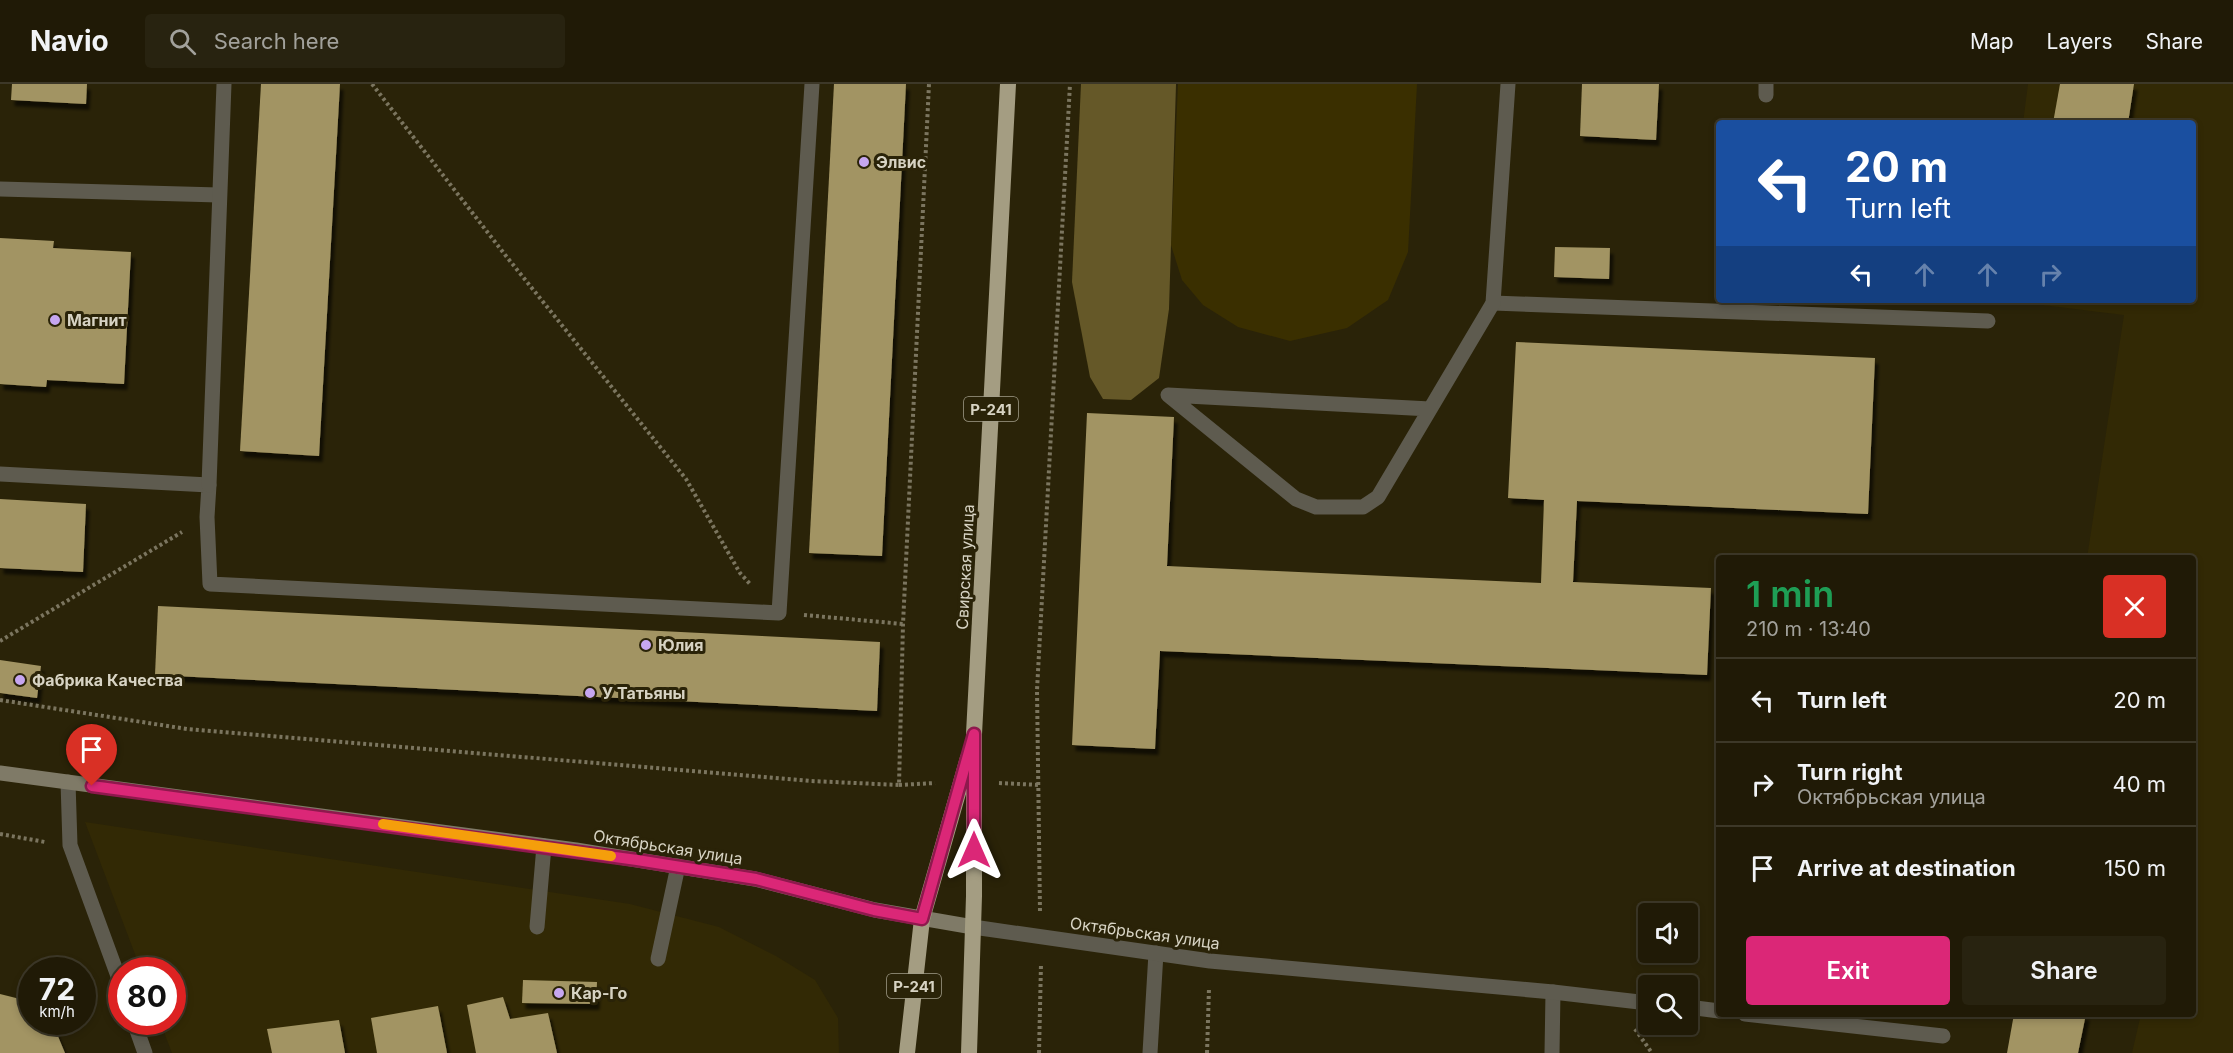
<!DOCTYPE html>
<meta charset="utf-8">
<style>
body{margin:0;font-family:Inter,sans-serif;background:#282310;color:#f1f3f6;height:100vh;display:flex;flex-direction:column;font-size:22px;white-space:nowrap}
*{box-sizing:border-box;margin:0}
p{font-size:20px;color:#a2a19b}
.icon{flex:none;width:33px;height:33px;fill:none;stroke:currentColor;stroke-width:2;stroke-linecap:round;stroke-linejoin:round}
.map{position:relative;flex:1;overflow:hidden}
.panel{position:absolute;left:1716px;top:471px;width:480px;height:462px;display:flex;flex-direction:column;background:#201a06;border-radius:6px;box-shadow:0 3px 9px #0003,0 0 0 2px #3d3828}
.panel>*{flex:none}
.banner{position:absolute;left:1716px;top:36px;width:480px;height:183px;border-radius:6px;box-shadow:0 3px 9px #0003,0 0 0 2px #3d3828;background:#1a4fa0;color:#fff;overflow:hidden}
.tools{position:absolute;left:1638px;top:819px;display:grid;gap:12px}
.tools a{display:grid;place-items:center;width:60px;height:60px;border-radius:6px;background:#201a06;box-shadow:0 3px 9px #0003,0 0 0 2px #3d3828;font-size:30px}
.speed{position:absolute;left:18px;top:873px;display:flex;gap:12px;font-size:30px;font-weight:700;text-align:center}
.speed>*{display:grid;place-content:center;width:78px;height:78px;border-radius:50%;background:#201a06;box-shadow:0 3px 9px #0003,0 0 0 2px #3d3828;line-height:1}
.speed small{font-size:15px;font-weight:400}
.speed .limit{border:9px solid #d22;background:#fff;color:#111}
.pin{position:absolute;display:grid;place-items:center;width:51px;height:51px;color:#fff;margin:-62px -26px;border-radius:50% 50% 50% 0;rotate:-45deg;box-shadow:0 0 6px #0007}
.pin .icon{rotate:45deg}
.me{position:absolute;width:66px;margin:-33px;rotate:0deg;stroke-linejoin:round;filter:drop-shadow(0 0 4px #0008)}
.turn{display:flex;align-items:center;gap:21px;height:126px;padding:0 30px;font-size:27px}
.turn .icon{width:78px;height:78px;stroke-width:2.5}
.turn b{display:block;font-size:42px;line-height:51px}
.lanes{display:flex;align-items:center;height:57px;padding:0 30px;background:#0003;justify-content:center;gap:30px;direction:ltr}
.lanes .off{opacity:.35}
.round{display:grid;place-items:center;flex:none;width:63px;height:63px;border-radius:6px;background:#282310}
.headline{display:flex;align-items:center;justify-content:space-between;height:102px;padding:0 30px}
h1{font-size:36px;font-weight:600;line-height:45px;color:#1e9e55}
.action{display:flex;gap:12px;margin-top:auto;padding:12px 30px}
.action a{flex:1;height:69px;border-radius:6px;background:#db2777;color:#fff;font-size:24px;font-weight:600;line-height:69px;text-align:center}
.action a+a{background:#282310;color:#f1f3f6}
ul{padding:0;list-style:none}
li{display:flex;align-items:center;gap:18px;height:84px;padding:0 30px;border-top:2px solid #3d3828}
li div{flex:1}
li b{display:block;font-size:22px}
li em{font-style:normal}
header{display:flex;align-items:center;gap:36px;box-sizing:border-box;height:84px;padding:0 30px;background:#201a06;border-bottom:2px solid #3d3828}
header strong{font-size:28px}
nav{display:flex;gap:33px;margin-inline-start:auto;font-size:21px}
.search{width:420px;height:54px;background:#282310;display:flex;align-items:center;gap:15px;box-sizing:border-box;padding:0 21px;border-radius:6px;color:#a2a19b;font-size:22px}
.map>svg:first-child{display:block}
</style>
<header>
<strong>Navio</strong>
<div class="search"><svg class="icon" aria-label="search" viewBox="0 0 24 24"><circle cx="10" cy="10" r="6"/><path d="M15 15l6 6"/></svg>Search here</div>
<nav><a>Map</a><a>Layers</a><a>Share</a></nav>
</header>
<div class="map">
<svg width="2233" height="969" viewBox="0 0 2233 969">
<defs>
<filter id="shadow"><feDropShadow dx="3.5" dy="6" stdDeviation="1.5" flood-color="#0009"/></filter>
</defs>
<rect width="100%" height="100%" fill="#2a2308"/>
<g fill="#322905">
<polygon points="2028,0 2233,0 2233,969 2132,969 2141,930 2193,930 2193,474 2087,474 2124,231 2001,216 2193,216 2193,39 2023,39"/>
<polygon points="85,738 630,820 719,843 776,872 815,896 838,934 839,969 172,969 160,938 172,938 172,886 141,886"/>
</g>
<polygon fill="#3a2f00" points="1178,0 1417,0 1408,168 1388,216 1347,244 1290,257 1238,243 1203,221 1182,196 1171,161"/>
<polygon fill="#655828" points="1081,0 1176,0 1169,225 1159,294 1131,316 1103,315 1090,293 1072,198"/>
<g fill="#a29463" filter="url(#shadow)">
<polygon points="12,0 87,0 86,20 11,16"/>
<polygon points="261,0 340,0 319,372 240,367"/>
<polygon points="834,0 906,0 882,472 809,469"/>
<polygon points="1582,0 1659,0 1656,56 1580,52"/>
<polygon points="2060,0 2134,0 2128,39 2053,39"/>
<polygon points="0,154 54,157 53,164 131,168 124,300 47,296 46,303 0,300"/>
<polygon points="1555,163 1610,164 1609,195 1554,193"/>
<polygon points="1516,258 1875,274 1868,430 1577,417 1573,498 1711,504 1707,591 1160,567 1155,665 1072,661 1087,329 1174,333 1167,482 1541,499 1544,416 1508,414"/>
<polygon points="0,415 86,420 83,488 0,484"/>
<polygon points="158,522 880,558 877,627 155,591"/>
<polygon points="0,576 41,582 37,614 0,609"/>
<polygon points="523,896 597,898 596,920 522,919"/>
<polygon points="0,910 32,918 32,938 52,938 65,969 0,969"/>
<polygon points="503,913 510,935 548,929 557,969 476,969 467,921"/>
<polygon points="438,922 447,969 377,969 371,934"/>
<polygon points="2014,930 2086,930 2078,969 2007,969"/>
<polygon points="339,936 345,969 272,969 267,945"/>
</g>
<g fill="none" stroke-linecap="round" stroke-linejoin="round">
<g stroke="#7b755f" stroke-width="4" stroke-dasharray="3 3" stroke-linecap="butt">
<polyline points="372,0 506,172 686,395 740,489 751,501"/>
<polyline points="804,531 903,540"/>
<polyline points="0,557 182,448"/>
<polyline points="0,616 187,645 811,697 899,701 903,540 929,0"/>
<polyline points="999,699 1040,701"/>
<polyline points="899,701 935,699"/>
<polyline points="0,750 45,758"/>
<polyline points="1040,827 1037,606 1070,0"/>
<polyline points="1635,945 1652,969"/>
<polyline points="1039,969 1041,880"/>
<polyline points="1207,969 1209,904"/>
</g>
<g stroke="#5e5b4f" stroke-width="15">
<polyline points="1766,11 1766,0"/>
<polyline points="0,105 219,111"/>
<polyline points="1493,219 1988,237"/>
<polyline points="1430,325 1168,311 1296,415 1316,423 1363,423 1378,413 1493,219 1508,0"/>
<polyline points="0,390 209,401 207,433 210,500 779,529 812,0"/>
<polyline points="209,401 224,0"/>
<polyline points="68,698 70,761 122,903"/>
<polyline points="537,843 544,762"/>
<polyline points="658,875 678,782"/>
<polyline points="134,938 145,969"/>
<polyline points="1150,969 1156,869"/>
<polyline points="1552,969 1553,908"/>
</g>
<g stroke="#5e5b4f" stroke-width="15">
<polyline points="973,843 1210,877 1553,908 1648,919"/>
<polyline points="1688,923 1719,927"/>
<polyline points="1745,930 1943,952"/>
</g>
<polyline stroke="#7f7a67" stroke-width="15" points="0,689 576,766 755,795 875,826 973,843"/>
<g stroke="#a49d82" stroke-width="16">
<polyline points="907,969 922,835 968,674"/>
<polyline points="969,969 974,812 974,650 1008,0"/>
</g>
</g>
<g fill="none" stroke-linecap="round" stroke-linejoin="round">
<g stroke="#8e194d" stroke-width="15">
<polyline id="route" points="92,702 637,776 756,795 874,826 922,835 974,650 974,766"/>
</g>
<use href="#route" stroke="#db2777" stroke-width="10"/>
<polyline stroke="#f59e0b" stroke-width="10" points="383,740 611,772"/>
</g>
<g fill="#c6a6f0" stroke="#2a2308" stroke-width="2">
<circle cx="864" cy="78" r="6"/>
<circle cx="55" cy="236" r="6"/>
<circle cx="646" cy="561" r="6"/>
<circle cx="20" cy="596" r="6"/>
<circle cx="590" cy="609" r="6"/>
<circle cx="559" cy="909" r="6"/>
</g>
<g text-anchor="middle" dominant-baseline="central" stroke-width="6" stroke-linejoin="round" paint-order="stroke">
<g fill="#2a2308" stroke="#a39e8b" stroke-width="1.5">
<rect x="964" y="313" width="54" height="24" rx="4.5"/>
<rect x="887" y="890" width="54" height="24" rx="4.5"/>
</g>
<g font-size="15" font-weight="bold" fill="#d7d3c3">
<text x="991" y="325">Р-241</text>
<text x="914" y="902">Р-241</text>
</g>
<g font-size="16" font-weight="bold" fill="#d7d3c3" stroke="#2a2308" text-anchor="start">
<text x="876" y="78">Элвис</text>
<text x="67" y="236">Магнит</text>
<text x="658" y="561">Юлия</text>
<text x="32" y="596">Фабрика Качества</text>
<text x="602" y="609">У Татьяны</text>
<text x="571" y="909">Кар-Го</text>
</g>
<g font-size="16" fill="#d7d3c3" stroke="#2a2308">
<text transform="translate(965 483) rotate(-87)">Свирская улица</text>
<text transform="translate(668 763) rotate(9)">Октябрьская улица</text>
<text transform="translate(1145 849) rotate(8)">Октябрьская улица</text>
</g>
</g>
</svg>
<div class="tools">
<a><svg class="icon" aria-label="sound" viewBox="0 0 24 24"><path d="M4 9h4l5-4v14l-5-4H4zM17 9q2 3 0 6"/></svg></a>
<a><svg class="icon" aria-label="search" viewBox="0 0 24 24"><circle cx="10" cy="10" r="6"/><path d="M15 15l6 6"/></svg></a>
</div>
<div class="speed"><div>72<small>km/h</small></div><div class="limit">80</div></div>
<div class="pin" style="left:92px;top:702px;background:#d93025"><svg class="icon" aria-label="arrive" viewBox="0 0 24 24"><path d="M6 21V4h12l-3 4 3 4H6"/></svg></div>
<svg class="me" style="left:974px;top:766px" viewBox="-20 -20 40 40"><path d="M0-17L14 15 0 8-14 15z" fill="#db2777" stroke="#fff" stroke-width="4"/></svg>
<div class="banner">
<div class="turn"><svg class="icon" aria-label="left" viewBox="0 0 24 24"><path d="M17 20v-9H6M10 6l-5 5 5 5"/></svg><div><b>20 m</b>Turn left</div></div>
<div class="lanes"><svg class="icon" aria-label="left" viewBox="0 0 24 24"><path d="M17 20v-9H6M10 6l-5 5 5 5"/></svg><svg class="icon off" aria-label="ahead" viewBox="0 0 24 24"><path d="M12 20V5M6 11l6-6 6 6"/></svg><svg class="icon off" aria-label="ahead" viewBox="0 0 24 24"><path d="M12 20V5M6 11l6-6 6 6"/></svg><svg class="icon off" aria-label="right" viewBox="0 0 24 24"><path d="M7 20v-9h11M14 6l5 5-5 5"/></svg></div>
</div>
<section class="panel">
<div class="headline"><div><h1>1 min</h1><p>210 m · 13:40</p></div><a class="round" style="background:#d93025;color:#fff"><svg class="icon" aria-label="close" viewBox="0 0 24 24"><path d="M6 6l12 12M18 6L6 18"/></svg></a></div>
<ul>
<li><svg class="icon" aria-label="left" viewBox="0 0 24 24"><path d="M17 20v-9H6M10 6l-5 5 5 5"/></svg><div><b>Turn left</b></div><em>20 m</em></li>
<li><svg class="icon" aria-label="right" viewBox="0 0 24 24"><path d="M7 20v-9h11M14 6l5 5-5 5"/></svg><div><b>Turn right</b><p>Октябрьская улица</p></div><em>40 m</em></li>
<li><svg class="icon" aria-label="arrive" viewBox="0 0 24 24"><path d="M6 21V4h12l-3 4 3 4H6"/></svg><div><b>Arrive at destination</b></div><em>150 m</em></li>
</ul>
<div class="action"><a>Exit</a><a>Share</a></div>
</section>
</div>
